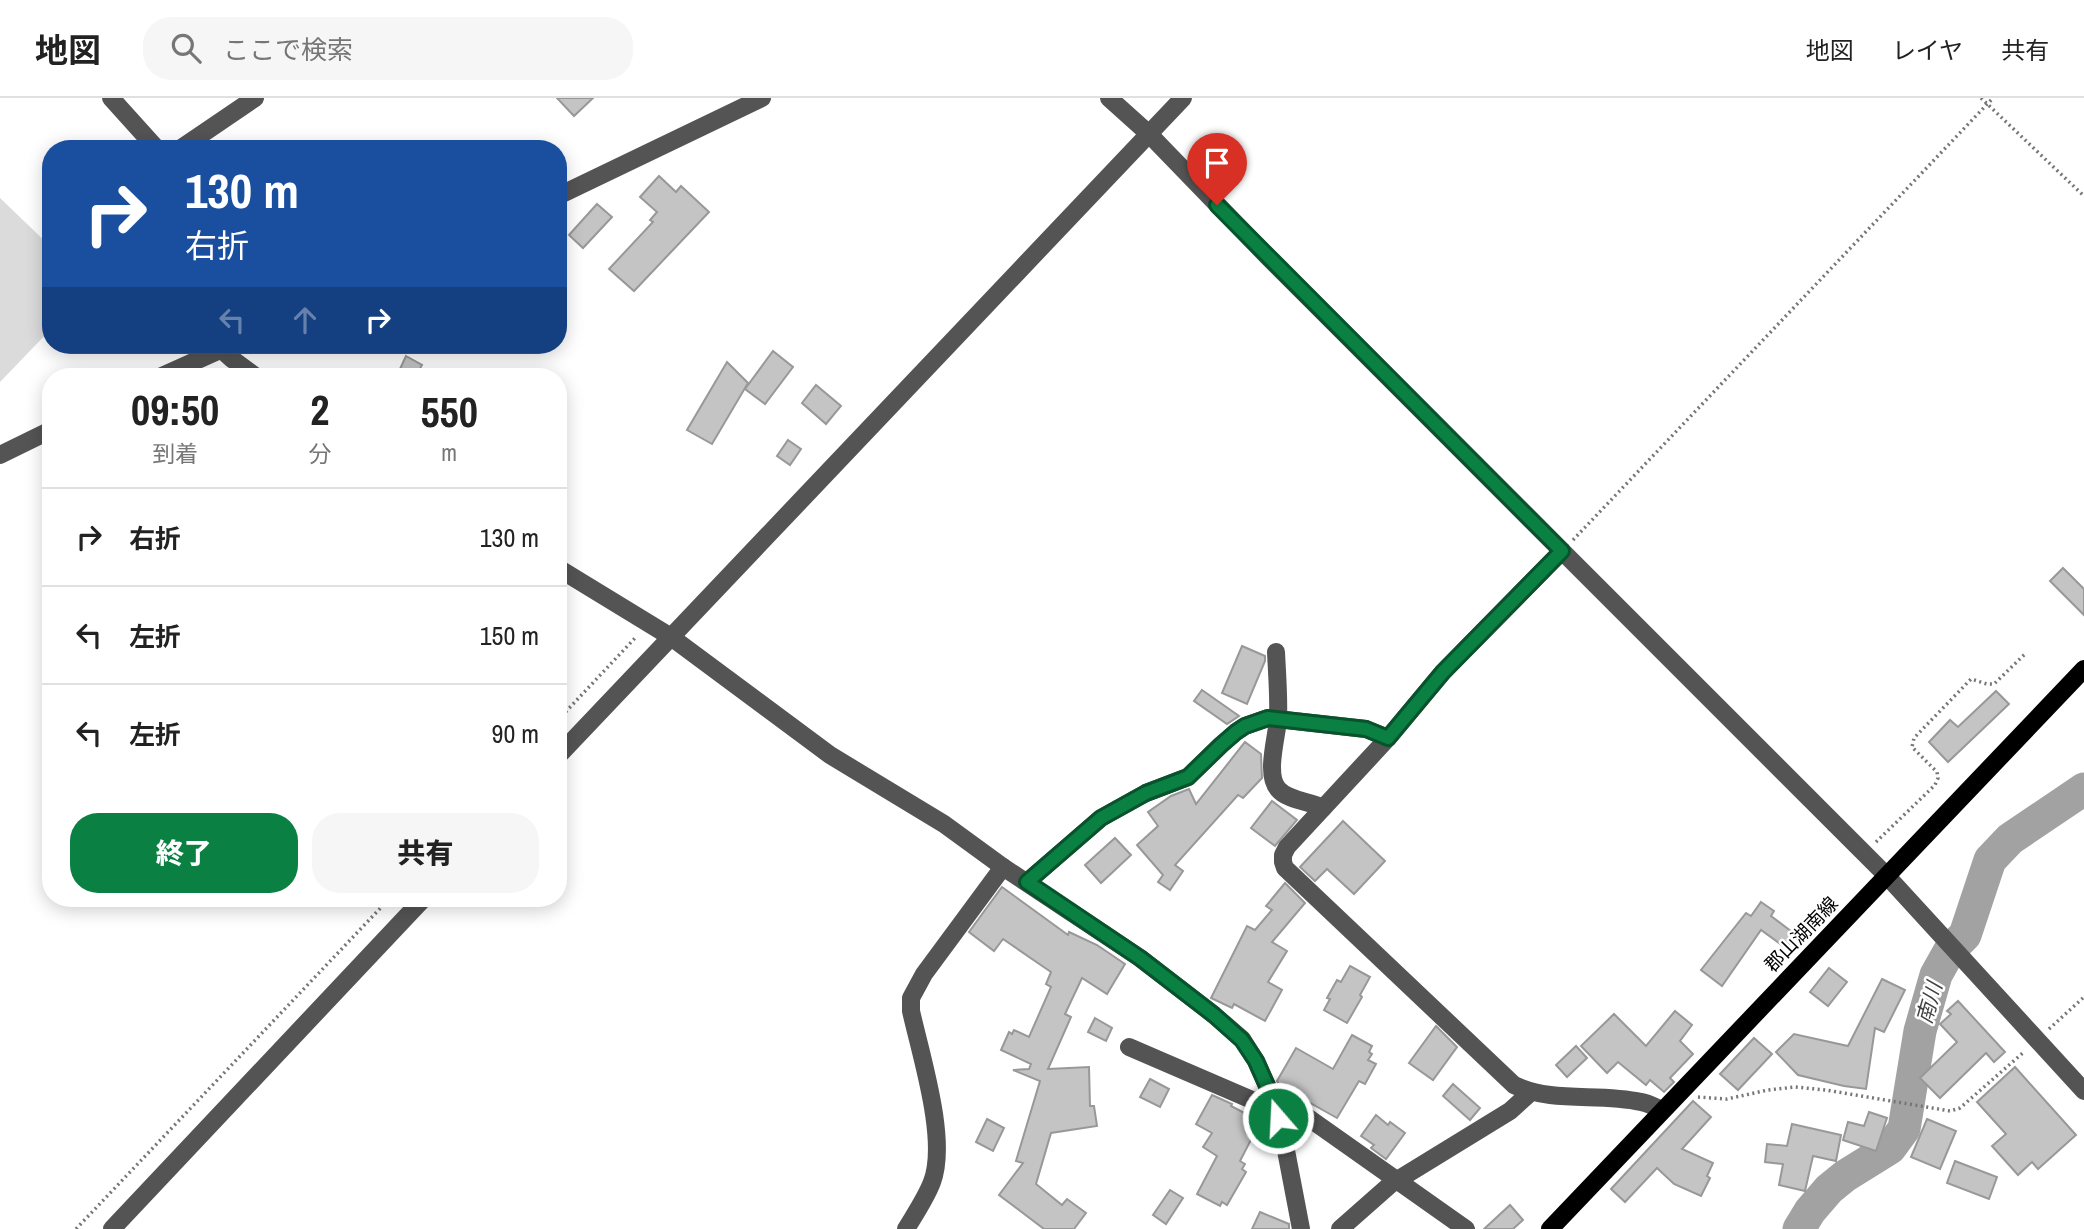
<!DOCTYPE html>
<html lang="ja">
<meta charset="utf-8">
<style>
body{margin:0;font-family:"Archivo Narrow","Noto Sans JP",sans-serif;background:#f6f6f6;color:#222;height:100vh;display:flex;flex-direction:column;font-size:26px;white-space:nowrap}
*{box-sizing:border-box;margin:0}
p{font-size:23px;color:#767676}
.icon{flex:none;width:38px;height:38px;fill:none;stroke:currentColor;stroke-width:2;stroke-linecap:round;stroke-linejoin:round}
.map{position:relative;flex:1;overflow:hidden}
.panel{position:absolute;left:42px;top:270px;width:525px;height:539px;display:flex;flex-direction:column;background:#fff;border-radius:28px;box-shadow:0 4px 18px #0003}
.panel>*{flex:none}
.top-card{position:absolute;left:42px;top:42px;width:525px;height:214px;border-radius:28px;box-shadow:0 4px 18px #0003;background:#1a4fa0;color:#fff;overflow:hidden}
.pin{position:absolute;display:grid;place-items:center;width:60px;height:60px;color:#fff;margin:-72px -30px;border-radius:50% 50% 50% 0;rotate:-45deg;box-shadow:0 0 7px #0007}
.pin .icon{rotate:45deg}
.me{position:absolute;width:77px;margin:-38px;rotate:341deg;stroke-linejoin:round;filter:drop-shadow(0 0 5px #0008)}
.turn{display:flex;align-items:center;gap:24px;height:147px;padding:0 28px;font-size:32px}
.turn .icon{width:91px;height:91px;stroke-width:2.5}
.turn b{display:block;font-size:49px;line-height:60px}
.lanes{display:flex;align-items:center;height:66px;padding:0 28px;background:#0003;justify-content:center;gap:35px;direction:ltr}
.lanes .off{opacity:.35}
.eta{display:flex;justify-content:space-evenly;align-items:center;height:119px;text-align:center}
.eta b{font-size:42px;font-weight:800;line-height:49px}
.action{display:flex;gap:14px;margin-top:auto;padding:14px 28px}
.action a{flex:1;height:80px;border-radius:28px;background:#0b8043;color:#fff;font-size:28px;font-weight:800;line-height:80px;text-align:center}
.action a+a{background:#f6f6f6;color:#222}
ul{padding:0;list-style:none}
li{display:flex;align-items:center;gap:21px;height:98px;padding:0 28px;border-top:2px solid #e0e0e0}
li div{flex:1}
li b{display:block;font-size:26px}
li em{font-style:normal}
header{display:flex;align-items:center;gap:42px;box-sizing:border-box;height:98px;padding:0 35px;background:#fff;border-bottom:2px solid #e0e0e0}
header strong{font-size:33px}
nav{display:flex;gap:38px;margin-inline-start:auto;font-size:24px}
.search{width:490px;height:63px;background:#f6f6f6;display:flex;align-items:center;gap:18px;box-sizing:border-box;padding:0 24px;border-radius:28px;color:#767676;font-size:26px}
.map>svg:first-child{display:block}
</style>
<header>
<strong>地図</strong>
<div class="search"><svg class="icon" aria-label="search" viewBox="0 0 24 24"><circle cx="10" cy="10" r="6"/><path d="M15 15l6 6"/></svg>ここで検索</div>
<nav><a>地図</a><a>レイヤ</a><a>共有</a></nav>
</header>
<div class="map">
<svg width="2084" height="1131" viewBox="0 0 2084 1131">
<rect width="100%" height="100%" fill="#fff"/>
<polygon fill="#dbdbdb" points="0,100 51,149 51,231 0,284"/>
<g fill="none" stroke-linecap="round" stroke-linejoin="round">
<polyline stroke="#a2a2a2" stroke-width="33" points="1799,1131 1810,1113 1829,1091 1845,1078 1890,1050 1904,1031 1920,933 1936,877 1950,852 1965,837 1990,762 2010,741 2084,691"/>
</g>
<g fill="#c4c4c4" stroke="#989898" stroke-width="2">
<polygon points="557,0 593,0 574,18"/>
<polygon points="659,78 676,94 681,88 709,114 634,193 609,171 653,124 650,122 657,114 640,99"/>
<polygon points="597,106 612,119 583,150 569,137"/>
<polygon points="773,253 793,269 765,306 745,291"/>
<polygon points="406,258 422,267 416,278 400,271"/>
<polygon points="727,264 748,285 712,346 687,332"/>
<polygon points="816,287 841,308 826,326 802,305"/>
<polygon points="788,342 801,351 790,367 777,358"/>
<polygon points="2063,470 2084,491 2084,517 2050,483"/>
<polygon points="1242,548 1265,558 1265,563 1247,606 1222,595"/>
<polygon points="1202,592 1239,618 1227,626 1194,603"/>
<polygon points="1996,593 2009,606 1948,664 1929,644 1950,622 1958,629"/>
<polygon points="1245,644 1261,656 1262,680 1243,700 1238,697 1175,767 1183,773 1170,792 1158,784 1163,777 1137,747 1158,728 1148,714 1171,698 1189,691 1196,706"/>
<polygon points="1272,703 1297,722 1275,748 1251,730"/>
<polygon points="1343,723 1385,763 1354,796 1327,771 1315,783 1300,769"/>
<polygon points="1115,740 1131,757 1101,785 1085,767"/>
<polygon points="1285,785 1305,805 1272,844 1287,853 1268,884 1282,892 1265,923 1234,906 1232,910 1211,900 1247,828 1255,832 1272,812 1266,808"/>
<polygon points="1002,789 1068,837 1069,834 1097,847 1125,866 1107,896 1082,880 1065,916 1071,919 1048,971 1089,969 1090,1008 1094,1008 1097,1028 1051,1035 1036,1086 1062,1107 1067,1101 1086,1115 1074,1131 1044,1131 999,1097 1023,1065 1016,1063 1040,983 1013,972 1029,971 1031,966 1001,952 1009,934 1012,936 1014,932 1029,939 1051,889 1046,886 1051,874 1003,841 994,853 969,834"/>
<polygon points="1761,804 1774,813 1771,818 1796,837 1786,850 1761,832 1722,888 1701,872 1746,815 1751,818"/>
<polygon points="1350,868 1370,879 1360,897 1362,899 1347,925 1324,912 1330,901 1327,900 1337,882 1341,884"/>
<polygon points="1829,870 1847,884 1828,908 1810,894"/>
<polygon points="1882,881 1905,892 1884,934 1875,930 1866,991 1844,988 1798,977 1776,954 1794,936 1848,948"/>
<polygon points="1958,903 2005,954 1994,964 1986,955 1940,1000 1920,980 1957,944 1940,926 1951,916 1947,913"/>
<polygon points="1675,913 1692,927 1680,943 1693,956 1670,980 1674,984 1664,994 1650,982 1646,987 1618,964 1607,975 1581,948 1614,916 1646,948"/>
<polygon points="1095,920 1112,930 1106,943 1088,934"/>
<polygon points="1436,928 1457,949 1433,982 1409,965"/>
<polygon points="1352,937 1372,948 1369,954 1372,956 1368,962 1376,966 1365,986 1359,983 1337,1020 1280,988 1277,983 1296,950 1333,971"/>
<polygon points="1754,940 1772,956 1738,992 1720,976"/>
<polygon points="1576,948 1587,960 1567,979 1556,967"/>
<polygon points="2015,969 2076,1037 2038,1071 2032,1064 2018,1077 1992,1048 2006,1036 1977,1004"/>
<polygon points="1150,981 1169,991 1160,1009 1140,999"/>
<polygon points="1453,986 1480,1010 1470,1022 1443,998"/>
<polygon points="1212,997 1232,1006 1231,1008 1254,1020 1249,1031 1255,1034 1240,1063 1245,1066 1242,1071 1246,1074 1227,1107 1222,1104 1220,1108 1197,1096 1217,1058 1203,1049 1212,1035 1196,1026"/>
<polygon points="1693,1003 1711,1019 1682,1051 1713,1065 1707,1078 1710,1080 1701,1098 1674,1086 1657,1070 1625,1104 1611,1091"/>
<polygon points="1869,1014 1887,1020 1876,1053 1843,1042 1848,1024 1864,1028"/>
<polygon points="1376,1017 1388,1027 1390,1024 1405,1035 1386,1061 1371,1050 1374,1047 1361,1038"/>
<polygon points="987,1021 1004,1030 993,1053 976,1044"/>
<polygon points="1927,1021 1956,1033 1940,1071 1911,1059"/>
<polygon points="1792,1026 1841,1037 1836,1063 1813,1058 1805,1093 1779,1087 1783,1066 1765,1064 1767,1046 1787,1048"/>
<polygon points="1955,1063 1997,1079 1989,1101 1947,1085"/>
<polygon points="1170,1092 1183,1100 1166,1126 1153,1117"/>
<polygon points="1510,1107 1523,1122 1513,1131 1484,1131"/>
<polygon points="1260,1114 1289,1126 1289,1131 1252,1131"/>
</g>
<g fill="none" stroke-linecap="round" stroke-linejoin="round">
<g stroke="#767676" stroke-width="3.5" stroke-dasharray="2 3.5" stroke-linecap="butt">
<polyline points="1981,0 2084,98"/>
<polyline points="1573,442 1993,0"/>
<polyline points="558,622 636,539"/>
<polyline points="1876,744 1935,687 1938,680 1937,674 1912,649 1914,640 1971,581 1987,586 1994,586 2025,556"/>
<polyline points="2049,931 2084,899"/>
<polyline points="1698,999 1727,1001 1768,992 1795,989 1826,992 1950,1013 1960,1010 2025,953"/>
<polyline points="76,1131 390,800"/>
</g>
<g stroke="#545454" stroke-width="18">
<polyline points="111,0 157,51"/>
<polyline points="1109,0 1149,36 1269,160 1886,777 2084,993"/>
<polyline points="180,51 255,0"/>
<polyline points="558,98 762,0"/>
<polyline points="221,251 232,261 255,278"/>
<polyline points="162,278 231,247"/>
<polyline points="0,357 51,332"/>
<path d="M1562,453L1443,574L1388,640L1287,749L1283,757V764L1285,770L1514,987C1554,1006 1599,994 1641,1004C1648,1005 1655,1009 1662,1012"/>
<polyline points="558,470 671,539 830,657 944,726 1003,769 1140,860 1214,917 1242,941 1256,963 1272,999 1284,1042 1301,1131"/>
<path d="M1276,554C1277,576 1279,599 1278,621C1277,639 1265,676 1278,691C1288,703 1310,703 1323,710"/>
<polyline points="558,658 1183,0"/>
<polyline points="1027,784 1101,720 1146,695 1188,679 1221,647 1236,634 1245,628 1268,620 1366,631 1388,640"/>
<path d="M1129,949L1252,1002C1267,1004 1269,996 1286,1004L1466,1131"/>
<polyline points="112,1131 424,800"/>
<path d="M906,1131C915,1116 926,1100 932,1084C948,1042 921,958 911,913V900L924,876L1003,769"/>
<polyline points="1340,1131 1391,1086 1510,1013 1531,994"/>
</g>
<polyline stroke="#000" stroke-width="18" points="1550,1131 2084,571"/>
</g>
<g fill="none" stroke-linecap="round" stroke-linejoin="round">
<g stroke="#07532c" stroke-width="18">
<polyline id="route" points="1217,107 1562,453 1443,574 1388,640 1366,631 1268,620 1245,628 1236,634 1221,647 1188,679 1146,695 1101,720 1027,784 1140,860 1214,917 1242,942 1256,963 1272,999 1278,1020"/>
</g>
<use href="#route" stroke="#0b8043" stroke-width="12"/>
</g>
<g text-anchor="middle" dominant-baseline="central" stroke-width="5" stroke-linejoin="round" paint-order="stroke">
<g font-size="19" fill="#000" stroke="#fff">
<text transform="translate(1801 836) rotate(-46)">郡山湖南線</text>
</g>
<g font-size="21" font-style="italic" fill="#434343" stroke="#fff">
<text transform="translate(1929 905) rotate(-74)">南川</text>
</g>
</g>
</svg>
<div class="pin" style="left:1217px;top:107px;background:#d93025"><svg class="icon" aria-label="arrive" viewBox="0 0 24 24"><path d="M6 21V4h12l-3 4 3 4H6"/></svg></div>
<svg class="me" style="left:1278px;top:1020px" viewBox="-20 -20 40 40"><circle r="17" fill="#0b8043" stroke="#fff" stroke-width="3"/><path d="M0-11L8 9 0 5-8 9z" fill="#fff"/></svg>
<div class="top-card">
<div class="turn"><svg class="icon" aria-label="right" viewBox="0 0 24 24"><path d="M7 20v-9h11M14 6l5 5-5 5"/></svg><div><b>130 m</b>右折</div></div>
<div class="lanes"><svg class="icon off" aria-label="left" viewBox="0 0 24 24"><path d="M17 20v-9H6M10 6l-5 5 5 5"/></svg><svg class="icon off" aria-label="ahead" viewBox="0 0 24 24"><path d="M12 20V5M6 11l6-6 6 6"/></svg><svg class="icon" aria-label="right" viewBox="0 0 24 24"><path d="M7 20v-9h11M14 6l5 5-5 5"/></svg></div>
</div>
<section class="panel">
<div class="eta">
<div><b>09:50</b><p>到着</p></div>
<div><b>2</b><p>分</p></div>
<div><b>550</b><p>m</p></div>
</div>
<ul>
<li><svg class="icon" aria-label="right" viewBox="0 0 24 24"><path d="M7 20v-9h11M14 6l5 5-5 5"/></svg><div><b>右折</b></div><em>130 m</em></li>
<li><svg class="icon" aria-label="left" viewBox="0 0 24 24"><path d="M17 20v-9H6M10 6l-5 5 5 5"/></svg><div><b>左折</b></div><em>150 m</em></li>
<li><svg class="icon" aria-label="left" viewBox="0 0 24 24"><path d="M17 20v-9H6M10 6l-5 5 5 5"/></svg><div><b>左折</b></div><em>90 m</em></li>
</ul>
<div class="action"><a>終了</a><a>共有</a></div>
</section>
</div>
